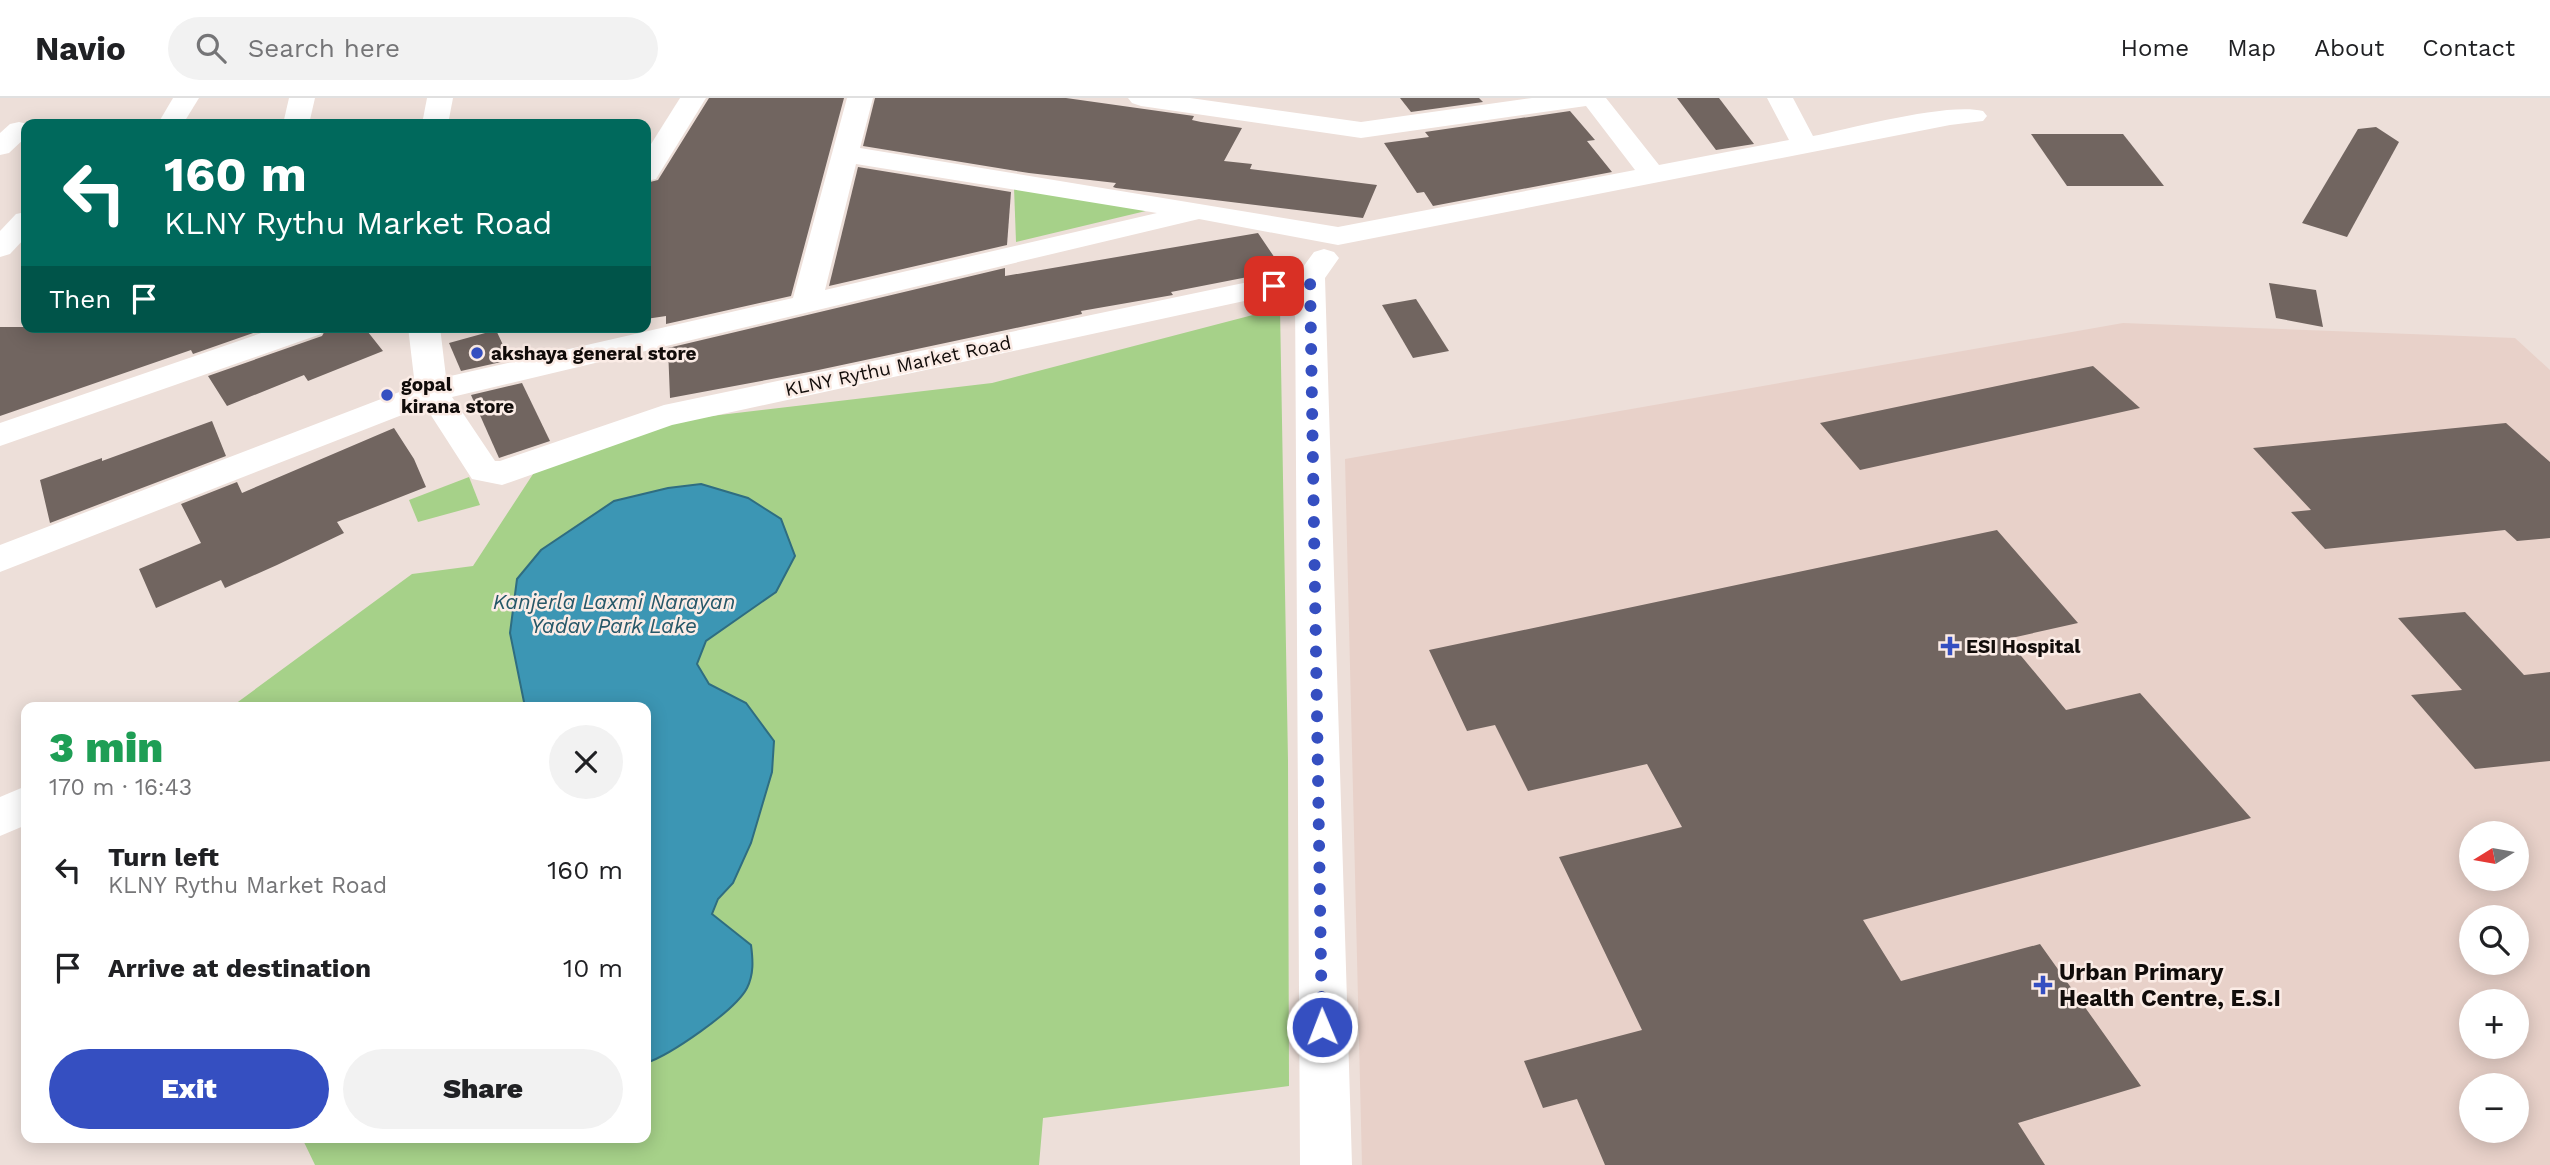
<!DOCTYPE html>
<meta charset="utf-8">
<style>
body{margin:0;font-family:"Work Sans",sans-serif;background:#f2f2f2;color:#202124;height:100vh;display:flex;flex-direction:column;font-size:26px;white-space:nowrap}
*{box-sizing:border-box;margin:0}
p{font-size:23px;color:#757577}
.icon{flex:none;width:38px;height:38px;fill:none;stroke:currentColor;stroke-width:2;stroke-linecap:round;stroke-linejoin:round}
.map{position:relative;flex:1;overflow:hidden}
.sheet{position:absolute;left:21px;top:604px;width:630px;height:441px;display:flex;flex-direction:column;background:#fff;border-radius:14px;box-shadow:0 4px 18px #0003}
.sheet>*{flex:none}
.banner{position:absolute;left:21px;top:21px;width:630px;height:214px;border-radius:14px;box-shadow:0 4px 18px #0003;background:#00695c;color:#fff;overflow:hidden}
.needle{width:46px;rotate:259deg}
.tools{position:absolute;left:2459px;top:723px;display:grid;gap:14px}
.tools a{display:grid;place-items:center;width:70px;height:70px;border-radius:50%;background:#fff;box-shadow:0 4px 18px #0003;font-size:35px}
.pin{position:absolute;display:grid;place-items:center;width:60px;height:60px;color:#fff;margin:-30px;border-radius:14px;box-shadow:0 4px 10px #0006}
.me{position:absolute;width:77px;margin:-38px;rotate:359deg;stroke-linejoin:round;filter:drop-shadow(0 0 5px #0008)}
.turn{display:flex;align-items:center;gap:24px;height:147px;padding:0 28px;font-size:32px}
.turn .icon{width:91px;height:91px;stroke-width:2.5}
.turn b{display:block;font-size:49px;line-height:60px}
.then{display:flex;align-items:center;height:66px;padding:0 28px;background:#0003;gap:14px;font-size:26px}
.round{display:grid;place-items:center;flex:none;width:74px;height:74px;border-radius:37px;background:#f2f2f2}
.headline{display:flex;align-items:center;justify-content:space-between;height:119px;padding:0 28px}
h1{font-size:42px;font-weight:800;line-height:52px;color:#1e9e55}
.action{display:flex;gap:14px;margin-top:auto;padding:14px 28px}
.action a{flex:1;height:80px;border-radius:42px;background:#354fc1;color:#fff;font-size:28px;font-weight:800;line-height:80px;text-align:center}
.action a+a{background:#f2f2f2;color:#202124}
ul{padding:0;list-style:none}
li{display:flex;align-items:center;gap:21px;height:98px;padding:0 28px}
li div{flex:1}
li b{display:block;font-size:26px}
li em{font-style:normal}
header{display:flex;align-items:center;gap:42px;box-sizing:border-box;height:98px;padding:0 35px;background:#fff;border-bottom:2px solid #e0e0e0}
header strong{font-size:33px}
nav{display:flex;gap:38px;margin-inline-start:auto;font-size:24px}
.search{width:490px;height:63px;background:#f2f2f2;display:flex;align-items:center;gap:18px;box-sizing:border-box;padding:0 24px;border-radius:38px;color:#757577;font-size:26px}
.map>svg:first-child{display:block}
</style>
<header>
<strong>Navio</strong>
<div class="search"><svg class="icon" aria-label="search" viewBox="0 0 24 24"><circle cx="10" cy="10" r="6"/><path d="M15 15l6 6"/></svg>Search here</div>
<nav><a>Home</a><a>Map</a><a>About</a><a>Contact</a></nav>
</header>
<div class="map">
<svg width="2550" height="1067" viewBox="0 0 2550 1067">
<rect width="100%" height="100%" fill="#eddfd9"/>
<path fill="#e8d1c9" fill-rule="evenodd" d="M2123,225L2515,240L2550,272V1067H1362L1345,361ZM2471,735H2516V780H2471ZM2471,819H2516V864H2471ZM2471,903H2516V948H2471ZM2471,987H2516V1032H2471Z"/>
<g fill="#a6d189">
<polygon points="1014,89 1150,112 1016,144"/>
<polygon points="1280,210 1288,663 1289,988 1043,1020 1039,1067 315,1067 302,1040 646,1040 646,609 231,609 412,476 473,468 535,373 669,323 992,285"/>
<polygon points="469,379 480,407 418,424 409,402"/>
</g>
<path fill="#3c96b4" stroke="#2f6d81" stroke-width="2" d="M701,386L748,400L781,421L795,458L776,494L706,543L697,566L709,586L746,605L774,643L772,674L751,745L733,785L718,801L712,816L751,847C753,862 754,876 747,890C735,913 670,957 646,965V609H525L510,535L517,481L541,452L614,403L668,390Z"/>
<g fill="#716560">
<polygon points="709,0 844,0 791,198 666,226 666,218 646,221 646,85 658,82"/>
<polygon points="875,0 1066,0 1194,18 1192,22 1201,24 1242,30 1224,63 1252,66 1250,71 1377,87 1363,120 1116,90 1113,89 1116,85 1029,75 863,48"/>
<polygon points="1400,0 1479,0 1483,4 1411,14"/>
<polygon points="1677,0 1719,0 1754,46 1716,52"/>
<polygon points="1570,13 1595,42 1587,43 1612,74 1433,108 1424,94 1417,95 1384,45 1429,39 1425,34"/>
<polygon points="2376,29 2399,44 2347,139 2302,125 2358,31"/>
<polygon points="2031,36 2123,36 2164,88 2067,88"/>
<polygon points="858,69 1011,94 1007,147 829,188"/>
<polygon points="1258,135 1283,172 1171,194 1173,197 1081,213 1082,216 809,274 670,300 668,250 1005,170 1005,178"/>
<polygon points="2269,185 2316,192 2323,229 2276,220"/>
<polygon points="1416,201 1449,253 1413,260 1382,207"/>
<polygon points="0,229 270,229 193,256 191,252 0,318"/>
<polygon points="327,229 364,229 383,253 308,283 304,277 227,308 208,278 322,238"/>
<polygon points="496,232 510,262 461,273 449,245"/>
<polygon points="2093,268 2140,310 1860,372 1820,325"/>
<polygon points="522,285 550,343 499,360 471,297"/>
<polygon points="212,323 226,358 50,425 40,382 102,360 102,363"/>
<polygon points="2506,325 2550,364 2550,440 2517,443 2505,432 2325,451 2291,414 2311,412 2253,350"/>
<polygon points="394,330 414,361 426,389 337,424 344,435 277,467 225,490 221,482 156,510 139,471 201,445 181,406 237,384 242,395"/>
<polygon points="1997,432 2078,525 2007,541 2066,612 2140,595 2251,720 1863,822 1901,883 2040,846 2141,988 2018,1025 2045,1067 1605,1067 1577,1001 1543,1010 1524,963 1642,932 1559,759 1682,729 1647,666 1528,693 1495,627 1467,633 1429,552"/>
<polygon points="2465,514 2524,577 2550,574 2550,663 2475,671 2411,597 2462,592 2398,520"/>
</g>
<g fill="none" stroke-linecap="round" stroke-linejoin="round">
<g fill="#fff" fill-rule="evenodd">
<polygon points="173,0 199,0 183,26 163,26 160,22"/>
<polygon points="289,0 315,0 309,26 283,26"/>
<polygon points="427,0 453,0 448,26 422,26"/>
<polygon points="680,0 706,0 656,81 646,83 646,54"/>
<path d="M847,0H873L860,50L1338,129L1635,72L1586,8L1361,40L1141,8L1132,5L1128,0H1190L1361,24L1532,0H1606L1659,67L1789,42L1767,0H1793L1813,38C1853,30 1948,4 1983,13L1987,18L1983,23L1950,27L1338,147L1199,121L452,299L495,363H500L664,307L1300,173L1314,154L1324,151L1334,154L1339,160L1325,180L1352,1067H1300L1295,192L672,327L502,387L472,381L425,308L0,474V447L415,288L408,229H440L446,279L793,200ZM856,66L1157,115L825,192Z"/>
<polygon points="19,24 28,26 26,39 9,55 0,57 0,35 10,26"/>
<polygon points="26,114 26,139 10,156 0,159 0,133 16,116"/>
<polygon points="279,229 325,229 321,236 0,348 0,325"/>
<polygon points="26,688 26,727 0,738 0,699"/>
</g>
</g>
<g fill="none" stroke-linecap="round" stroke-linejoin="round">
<polyline stroke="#354fc1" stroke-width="12" stroke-dasharray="0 21.6" points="1274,188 1310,180 1322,929"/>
</g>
<g fill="#354fc1" stroke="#fbece6" stroke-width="2.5">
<circle cx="477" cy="255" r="7"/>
<circle cx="387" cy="297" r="7"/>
<path d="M1946.5 537.5h7v7h7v7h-7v7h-7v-7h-7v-7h7z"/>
<path d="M2039.5 876.5h7v7h7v7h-7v7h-7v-7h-7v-7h7z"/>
</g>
<g text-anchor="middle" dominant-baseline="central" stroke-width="5" stroke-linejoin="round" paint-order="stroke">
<g font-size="19" font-weight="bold" fill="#110c0a" stroke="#fbece6" text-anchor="start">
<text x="491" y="255">akshaya general store</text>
<text x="401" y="286">gopal<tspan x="401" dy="22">kirana store</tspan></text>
<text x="1966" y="548">ESI Hospital</text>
</g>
<g font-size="19" fill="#110c0a" stroke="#fbece6">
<text transform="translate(898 268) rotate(-12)">KLNY Rythu Market Road</text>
</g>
<g font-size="21" font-style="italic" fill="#265768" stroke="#fbece6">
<text x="614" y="503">Kanjerla Laxmi Narayan<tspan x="614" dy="24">Yadav Park Lake</tspan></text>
</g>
<g font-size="23" font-weight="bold" fill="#110c0a" stroke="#fbece6" text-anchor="start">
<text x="2059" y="874">Urban Primary<tspan x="2059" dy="26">Health Centre, E.S.I</tspan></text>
</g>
</g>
</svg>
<div class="tools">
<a><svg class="needle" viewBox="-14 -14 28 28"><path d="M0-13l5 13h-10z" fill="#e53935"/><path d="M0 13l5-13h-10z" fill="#757577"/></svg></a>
<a><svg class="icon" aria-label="search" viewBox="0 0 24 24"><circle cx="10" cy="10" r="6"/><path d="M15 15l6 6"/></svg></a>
<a>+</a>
<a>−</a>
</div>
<div class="pin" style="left:1274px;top:188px;background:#d93025"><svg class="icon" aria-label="arrive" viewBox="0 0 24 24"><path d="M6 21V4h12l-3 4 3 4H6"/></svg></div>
<svg class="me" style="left:1322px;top:929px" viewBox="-20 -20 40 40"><circle r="17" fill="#354fc1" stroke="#fff" stroke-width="3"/><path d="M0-11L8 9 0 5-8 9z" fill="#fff"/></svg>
<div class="banner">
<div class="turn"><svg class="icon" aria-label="left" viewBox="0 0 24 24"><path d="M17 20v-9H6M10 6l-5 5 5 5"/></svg><div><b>160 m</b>KLNY Rythu Market Road</div></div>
<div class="then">Then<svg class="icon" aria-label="arrive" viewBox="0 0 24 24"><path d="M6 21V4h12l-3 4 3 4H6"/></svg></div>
</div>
<section class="sheet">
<div class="headline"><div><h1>3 min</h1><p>170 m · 16:43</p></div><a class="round"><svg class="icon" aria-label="close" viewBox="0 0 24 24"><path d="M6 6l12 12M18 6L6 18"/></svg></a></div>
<ul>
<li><svg class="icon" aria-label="left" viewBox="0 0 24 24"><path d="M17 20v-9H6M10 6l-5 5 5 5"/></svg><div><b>Turn left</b><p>KLNY Rythu Market Road</p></div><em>160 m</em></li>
<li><svg class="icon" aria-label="arrive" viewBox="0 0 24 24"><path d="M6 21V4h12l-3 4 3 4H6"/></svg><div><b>Arrive at destination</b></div><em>10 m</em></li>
</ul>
<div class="action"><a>Exit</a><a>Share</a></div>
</section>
</div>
